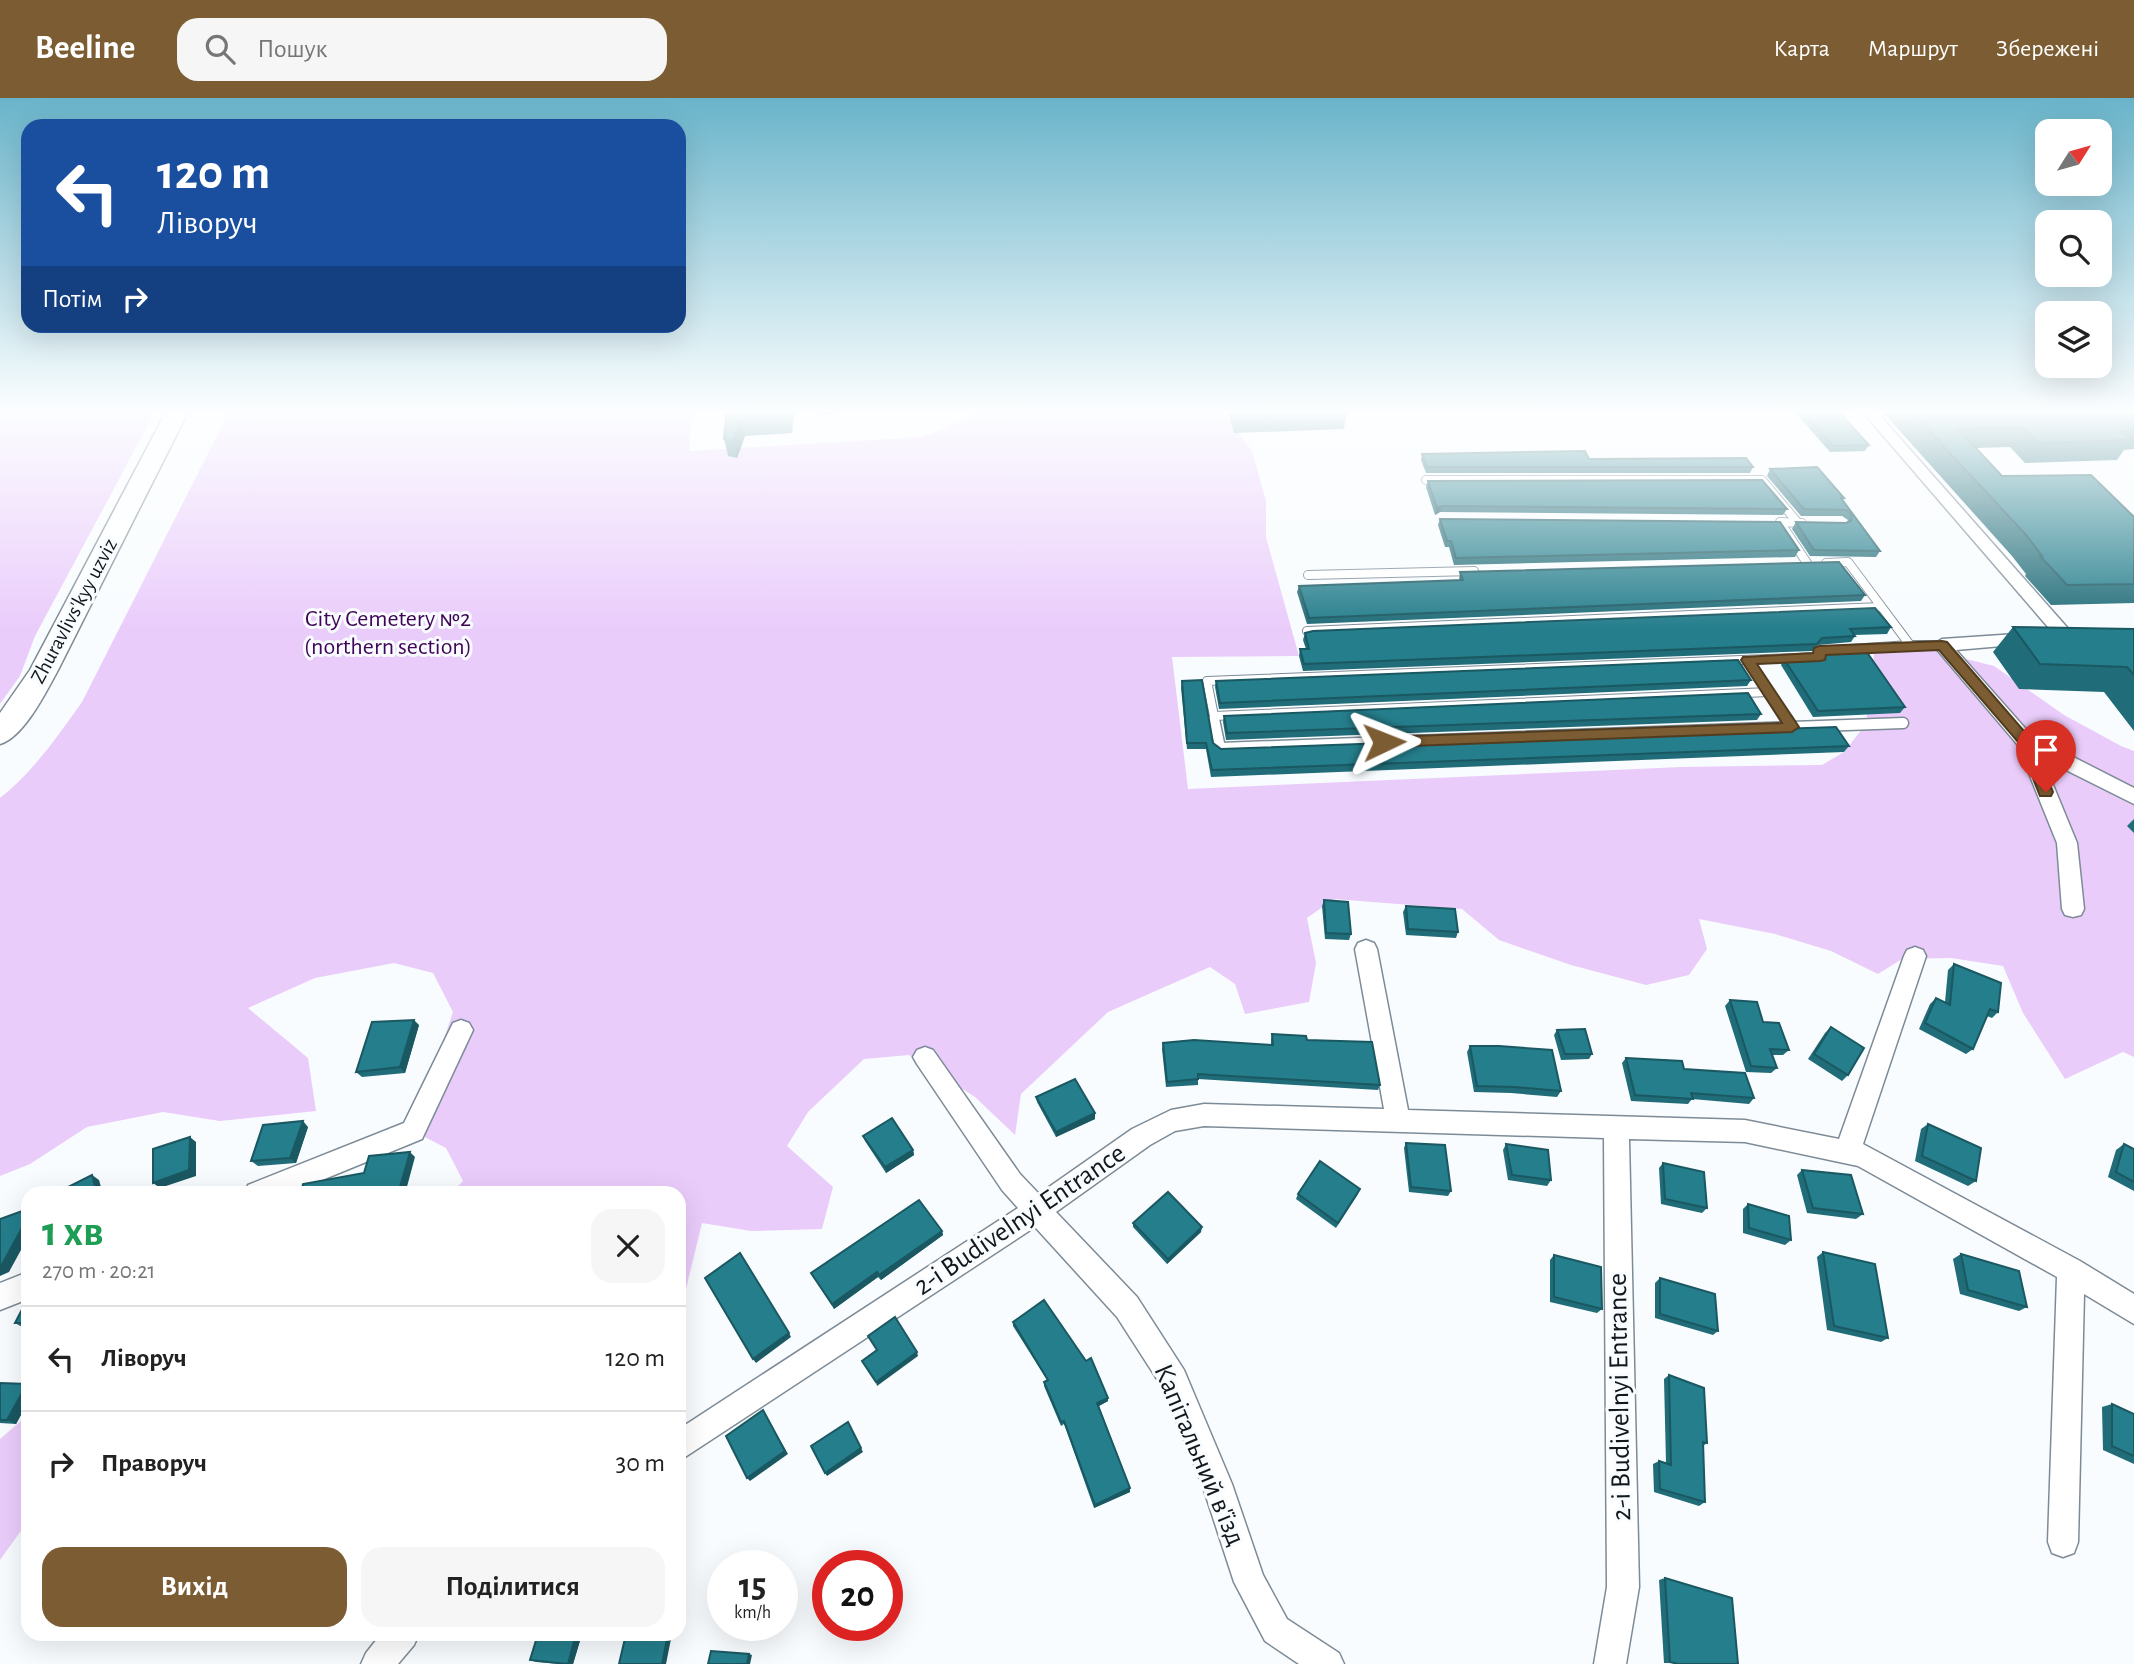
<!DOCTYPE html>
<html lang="uk">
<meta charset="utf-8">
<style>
body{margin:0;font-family:"Alegreya Sans",sans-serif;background:#f6f6f6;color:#222;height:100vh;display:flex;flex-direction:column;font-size:26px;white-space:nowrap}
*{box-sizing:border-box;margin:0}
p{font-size:23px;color:#767676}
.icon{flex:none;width:38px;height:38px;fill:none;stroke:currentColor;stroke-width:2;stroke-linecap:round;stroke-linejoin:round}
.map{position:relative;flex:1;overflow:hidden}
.drawer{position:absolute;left:21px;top:1088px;width:665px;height:455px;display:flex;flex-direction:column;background:#fff;border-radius:21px;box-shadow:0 7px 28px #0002}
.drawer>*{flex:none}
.top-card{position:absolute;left:21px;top:21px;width:665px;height:214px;border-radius:21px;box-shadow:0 7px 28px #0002;background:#1a4fa0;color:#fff;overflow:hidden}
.needle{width:46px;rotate:53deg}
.tools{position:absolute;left:2035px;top:21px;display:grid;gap:14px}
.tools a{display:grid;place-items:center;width:77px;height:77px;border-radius:14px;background:#fff;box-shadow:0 7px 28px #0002;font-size:35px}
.speed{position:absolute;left:707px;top:1452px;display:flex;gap:14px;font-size:35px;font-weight:700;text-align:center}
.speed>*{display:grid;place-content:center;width:91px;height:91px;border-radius:50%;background:#fff;box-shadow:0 7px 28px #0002;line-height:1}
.speed small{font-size:18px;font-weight:400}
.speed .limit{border:10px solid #d22;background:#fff;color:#111}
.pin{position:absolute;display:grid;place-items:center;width:60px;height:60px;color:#fff;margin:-72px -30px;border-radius:50% 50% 50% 0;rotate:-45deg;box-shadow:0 0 7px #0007}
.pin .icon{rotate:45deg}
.me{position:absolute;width:77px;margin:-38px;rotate:88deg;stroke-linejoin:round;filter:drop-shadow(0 0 5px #0008)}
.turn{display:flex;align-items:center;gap:24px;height:147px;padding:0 21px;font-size:32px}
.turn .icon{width:91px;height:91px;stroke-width:2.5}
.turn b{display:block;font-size:49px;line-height:60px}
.then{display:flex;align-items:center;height:66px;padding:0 21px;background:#0003;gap:14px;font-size:26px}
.round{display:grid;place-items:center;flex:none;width:74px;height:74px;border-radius:21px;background:#f6f6f6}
.overview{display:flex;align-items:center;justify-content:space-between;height:119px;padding:0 21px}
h1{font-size:42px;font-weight:600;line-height:52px;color:#1e9e55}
.cta{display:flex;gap:14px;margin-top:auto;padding:14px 21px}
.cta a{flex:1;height:80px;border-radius:21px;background:#7c5c32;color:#fff;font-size:28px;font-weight:600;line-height:80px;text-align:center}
.cta a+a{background:#f6f6f6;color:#222}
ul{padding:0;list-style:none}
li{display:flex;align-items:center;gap:21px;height:105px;padding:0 21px;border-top:2px solid #e0e0e0}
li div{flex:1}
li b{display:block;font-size:26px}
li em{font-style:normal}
header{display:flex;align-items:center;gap:42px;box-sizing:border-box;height:98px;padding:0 35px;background:#7c5c32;color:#fff}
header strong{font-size:33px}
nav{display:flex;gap:38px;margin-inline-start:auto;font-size:24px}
.search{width:490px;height:63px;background:#f6f6f6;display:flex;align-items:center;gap:18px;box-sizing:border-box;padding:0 24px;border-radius:21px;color:#767676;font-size:26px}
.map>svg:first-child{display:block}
</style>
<header>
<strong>Beeline</strong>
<div class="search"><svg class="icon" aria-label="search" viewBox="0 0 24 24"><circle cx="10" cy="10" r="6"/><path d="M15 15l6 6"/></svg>Пошук</div>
<nav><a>Карта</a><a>Маршрут</a><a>Збережені</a></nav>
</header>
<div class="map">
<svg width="2134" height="1566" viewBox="0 0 2134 1566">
<rect width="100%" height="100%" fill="#f9fcfe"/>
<g fill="#eaccfb">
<polygon points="0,312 156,312 35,538 20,578 0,606"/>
<path d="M230,312H692L689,353L923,339L986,312H1222L1252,353L1266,403V439L1299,558L1172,559L1188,691L1681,669L1822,667L1844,654L1866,626L1874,556L1910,547L1994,568L2064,617L2121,648L2134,653V959L2123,954L2065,981L2023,915L2003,868L1951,860L1902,861L1878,876L1831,853L1775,836L1699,821L1707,851L1689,877L1646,887L1571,867L1499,842L1462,811L1334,801L1307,820L1316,865L1309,904L1245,916L1235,886L1210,869L1108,914L1021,996L1015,1037L975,999L909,957L864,961L808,1014L787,1048L833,1089L822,1131L751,1133L702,1125L679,1220V1096L451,1095L463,1083L446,1050L413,1033L453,914L433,875L394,865L315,880L248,910L308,960L316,1013L220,1023L163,1014L87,1029L30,1066L0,1078V700C33,674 57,639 82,604Z"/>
<polygon points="28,1317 28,1423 0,1462 0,1341"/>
</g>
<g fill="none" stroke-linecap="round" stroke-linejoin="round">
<g stroke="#7d8b97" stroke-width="10">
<g id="lane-far1">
<polyline points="1426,382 1762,382 1798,425"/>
<polyline points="1802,425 1780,424 1807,465"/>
<polyline points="1826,465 1848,464 1910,547 1942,547"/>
<polyline points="1308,477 1474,473"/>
<polyline points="1307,533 1881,509"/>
<polyline points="1748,562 1788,623"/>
<polyline points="1214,618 1769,594"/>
<polyline points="1215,623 1207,583 1820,559 1819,553 1910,547"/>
</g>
</g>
<g stroke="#7d8b97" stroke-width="13">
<g id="lane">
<polyline points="1214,621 1220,650 1903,625"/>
<polyline points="1787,621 1792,629"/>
</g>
</g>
<g stroke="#7d8b97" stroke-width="3">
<g id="street">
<polygon points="1861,312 1875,312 2072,535 2075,539 2072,543 2060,543"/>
<polygon points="2031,535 2040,541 2037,545 1956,552 2032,638 2134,690 2134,706 2042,660 2077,745 2084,811 2081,817 2073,819 2065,817 2062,811 2057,745 2017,646 1933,547 1942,541"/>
<polygon points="1366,842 1374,845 1377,851 1408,1012 1745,1022 1839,1041 1904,858 1907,852 1915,849 1923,852 1926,858 1863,1046 2080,1163 2134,1196 2134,1226 2084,1196 2078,1444 2074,1455 2063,1459 2052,1455 2048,1444 2057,1179 1858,1068 1745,1044 1629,1041 1639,1489 1626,1566 1594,1566 1607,1489 1604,1040 1204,1028 1175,1033 1150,1047 1056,1114 1137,1199 1184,1272 1232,1386 1263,1477 1287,1521 1339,1555 1344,1566 1299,1566 1265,1543 1234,1484 1202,1386 1164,1292 1117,1219 1035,1129 679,1363 679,1331 1018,1110 1002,1092 917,966 913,959 917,952 925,949 933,952 1020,1076 1039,1096 1132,1031 1171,1012 1204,1006 1384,1011 1355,851 1358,845"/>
<polygon points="461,922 469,925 473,932 422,1041 288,1096 244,1096 248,1087 404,1025 453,925"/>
<polygon points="28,1174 28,1201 0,1212 0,1185"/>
<polygon points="381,1536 419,1536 414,1547 398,1566 361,1566 366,1555"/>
</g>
</g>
<g stroke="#7d8b97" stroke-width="3">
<path id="primary" d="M167,312H189L58,572C46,594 24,639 0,646V615L30,572Z"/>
</g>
<use href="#lane-far1" stroke="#fff" stroke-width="8"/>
<use href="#lane" stroke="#fff" stroke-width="10"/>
<use href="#street" fill="#fff" fill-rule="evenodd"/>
<use href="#primary" fill="#fff" fill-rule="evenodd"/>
</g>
<g fill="#206c78">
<polygon points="727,312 794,312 792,335 745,338 737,360 728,358 724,341"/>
<polygon points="1227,312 1347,312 1344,331 1234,335"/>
<polygon points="1793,312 1837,312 1869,347 1865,353 1830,354"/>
<polygon points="1881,312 2134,312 2134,351 2124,352 2117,362 2025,365 2010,349 1975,350 2002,378 2134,419 2134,505 2051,507 2025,478 2026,476 2012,458"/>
<polygon points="1422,356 1589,361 1753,369 1750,375 1426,375 1421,362"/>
<polygon points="1770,371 1844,400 1843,403 1880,453 1876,459 1810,458 1792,431 1796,424 1846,425 1848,422 1842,418 1801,418 1767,378"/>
<polygon points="1428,383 1787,411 1783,417 1440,414 1435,417 1426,389"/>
<polygon points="1440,421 1799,452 1795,459 1454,467 1449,449 1445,449 1438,427"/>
<polygon points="1460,474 1865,497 1861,503 1307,526 1297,494 1299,488 1459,482"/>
<polygon points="1891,529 1887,536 1854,537 1855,538 1851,544 1818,547 1813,553 1303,573 1299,558 1300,551 1306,551 1303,542 1305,535"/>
<polygon points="2013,529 2134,531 2134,633 2104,594 2019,591 1993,554"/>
<polygon points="1784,561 1905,609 1900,615 1813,619 1781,567"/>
<polygon points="1751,582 1747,588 1219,611 1215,589 1216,583"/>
<polygon points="1182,583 1213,645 1221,651 1849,648 1844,654 1211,679 1206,651 1187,651 1181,590"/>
<polygon points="1761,616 1757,622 1226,642 1223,624 1224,618"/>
<polygon points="2134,721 2134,735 2127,728"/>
<polygon points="1324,802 1351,836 1349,842 1325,841 1322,808"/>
<polygon points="1406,808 1458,834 1456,840 1406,837 1403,814"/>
<polygon points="1954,866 1998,914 1992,920 1987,918 1973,951 1966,956 1919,931 1930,906 1936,900 1945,904 1948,872"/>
<polygon points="1730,902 1763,924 1789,952 1783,957 1772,957 1777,970 1771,975 1746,974 1725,908"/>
<polygon points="419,927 405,975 362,979 356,974"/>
<polygon points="1831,929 1848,977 1842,983 1808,961 1825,935"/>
<polygon points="1557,932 1592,956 1589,961 1561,962 1554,937"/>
<polygon points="1272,936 1307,942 1380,987 1378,992 1198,981 1198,987 1166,989 1162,951 1163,945 1271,947 1271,942"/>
<polygon points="1470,948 1561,993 1557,999 1511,995 1474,994 1467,954"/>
<polygon points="1626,960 1684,971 1754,1000 1749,1006 1692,1001 1688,1006 1631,1003 1622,965"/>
<polygon points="1036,999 1095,1021 1056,1039 1037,1004"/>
<polygon points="1928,1026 1976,1083 1968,1088 1915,1063 1921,1031"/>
<polygon points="308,1029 296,1065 258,1068 251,1063"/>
<polygon points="863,1038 913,1052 914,1057 886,1075 865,1043"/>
<polygon points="1406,1045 1451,1093 1448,1098 1409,1094 1404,1050"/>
<polygon points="1506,1046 1551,1082 1547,1088 1508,1082 1503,1052"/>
<polygon points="2124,1046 2134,1051 2134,1093 2108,1079 2116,1052"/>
<polygon points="1663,1065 1707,1110 1702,1115 1661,1106 1659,1070"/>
<polygon points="1802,1072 1863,1116 1856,1121 1807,1115 1797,1077"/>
<polygon points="1298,1096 1358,1096 1336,1130 1296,1101"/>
<polygon points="1748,1106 1791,1142 1785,1147 1743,1135 1743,1111"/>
<polygon points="1133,1125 1201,1134 1167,1166 1133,1129"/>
<polygon points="942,1133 943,1137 881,1182 878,1179 834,1211 811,1175"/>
<polygon points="1823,1154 1888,1240 1881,1244 1827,1232 1817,1159"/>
<polygon points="1961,1156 2027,1209 2019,1213 1960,1196 1953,1161"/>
<polygon points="1554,1157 1602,1211 1597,1215 1550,1204 1550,1162"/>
<polygon points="1660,1180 1718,1233 1713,1237 1655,1220 1655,1185"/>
<polygon points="28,1200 28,1229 24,1230 15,1225"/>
<polygon points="1013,1224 1108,1303 1099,1308 1130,1390 1130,1394 1094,1410 1064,1326 1061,1328 1044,1288 1044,1284 1047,1282 1013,1228"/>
<polygon points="1669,1277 1707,1345 1703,1348 1705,1404 1699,1408 1654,1394 1653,1366 1659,1363 1666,1365 1664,1281"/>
<polygon points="0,1285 28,1286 28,1304 16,1326 0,1325"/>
<polygon points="2112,1306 2134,1316 2134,1366 2103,1352 2102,1309"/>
<polygon points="1665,1480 1738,1566 1664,1565 1659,1482"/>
<polygon points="538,1536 582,1536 573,1566 558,1566 536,1564 530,1562"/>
</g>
<g fill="#1a5862">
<polygon points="789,312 794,312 792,335 789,318"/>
<polygon points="822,312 851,312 823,317"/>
<polygon points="741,321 745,338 737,360 733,343"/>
<polygon points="1442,408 1440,414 1435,417 1437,410"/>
<polygon points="414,922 419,927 405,975 400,969"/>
<polygon points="1095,1015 1095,1021 1056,1039 1056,1034"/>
<polygon points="303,1023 308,1029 296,1065 290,1060"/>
<polygon points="190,1039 196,1044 196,1078 160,1090 153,1085"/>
<polygon points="913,1052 914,1057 886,1075 885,1069"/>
<polygon points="410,1054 415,1059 405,1096 398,1096"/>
<polygon points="92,1077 99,1082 103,1096 97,1096"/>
<polygon points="28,1119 28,1139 9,1174 0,1178 0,1170"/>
<polygon points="1202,1129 1201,1134 1167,1166 1168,1161"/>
<polygon points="942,1133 943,1137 881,1182 879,1177"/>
<polygon points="877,1174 878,1179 834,1211 832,1206"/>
<polygon points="789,1235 791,1239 756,1265 753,1261"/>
<polygon points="917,1254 918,1258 877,1288 876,1284"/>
<polygon points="27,1286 28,1286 28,1304 16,1326 7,1322"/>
<polygon points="1108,1300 1108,1303 1097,1309 1097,1305"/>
<polygon points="765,1316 788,1356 750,1383 747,1380"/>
<polygon points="861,1350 863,1354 827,1378 825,1375"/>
<polygon points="1130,1390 1130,1394 1094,1410 1095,1407"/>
<polygon points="576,1536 582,1536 573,1566 568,1566"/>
<polygon points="668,1536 672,1536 666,1566 662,1566"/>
<polygon points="749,1556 752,1557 750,1566 747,1566"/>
</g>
<g fill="#257e8c" stroke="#1a5862" stroke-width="2">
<polygon points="727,312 789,312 789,318 741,321 733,343 724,341"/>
<polygon points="1235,312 1347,312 1236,317"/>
<polygon points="1801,312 1837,312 1869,347 1833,348"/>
<polygon points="1910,312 2134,312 2134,332 2121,333 2132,342 2039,345 2023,330 1958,331 2002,378 2091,377 2134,419 2134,486 2067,487 2040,458 2042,458 2027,438"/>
<polygon points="1585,353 1589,361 1746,360 1753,369 1427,369 1422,356"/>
<polygon points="1817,369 1844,400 1841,400 1880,453 1814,452 1796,424 1846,425 1851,423 1852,416 1846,412 1804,411 1770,371"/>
<polygon points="1762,382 1787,411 1442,408 1437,410 1428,383"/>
<polygon points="1440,421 1780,424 1799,452 1456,460 1451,443 1447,443"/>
<polygon points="1839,464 1865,497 1309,520 1299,488 1463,482 1460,474"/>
<polygon points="1875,510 1891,529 1850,531 1855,538 1822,540 1817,546 1304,566 1300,551 1309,551 1305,535 1313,533"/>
<polygon points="2013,529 2134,531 2134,577 2127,569 2040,566"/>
<polygon points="1864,550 1905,609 1818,613 1784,561 1824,559 1831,553"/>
<polygon points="1738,562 1751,582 1220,605 1216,583"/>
<polygon points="1202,582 1213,645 1221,651 1836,629 1849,648 1212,672 1206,645 1187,645 1182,583"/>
<polygon points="1748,595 1761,616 1227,635 1224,618"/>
<polygon points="1324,802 1348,804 1351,836 1326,835"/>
<polygon points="1406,808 1455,811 1458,834 1408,831"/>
<polygon points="1954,866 2001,885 1998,914 1990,911 1973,951 1925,925 1936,900 1950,907"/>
<polygon points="1730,902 1757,904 1763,924 1779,925 1789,952 1770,951 1777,970 1751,968"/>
<polygon points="414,922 400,969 356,974 372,924"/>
<polygon points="1831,929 1864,950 1848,977 1814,956"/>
<polygon points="1585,931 1592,956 1565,956 1557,932"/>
<polygon points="1272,936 1306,938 1307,942 1372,944 1380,987 1198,976 1198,981 1167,984 1163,945 1194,942 1273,947"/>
<polygon points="1470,948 1499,948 1552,952 1561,993 1514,989 1477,988"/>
<polygon points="1626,960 1682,963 1684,971 1745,975 1754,1000 1691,995 1693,1001 1635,997"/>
<polygon points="1075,981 1095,1015 1056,1034 1036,999"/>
<polygon points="892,1020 913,1052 885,1069 863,1038"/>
<polygon points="303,1023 290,1060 251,1063 263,1027"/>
<polygon points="1928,1026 1981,1050 1976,1083 1922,1058"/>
<polygon points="190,1039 189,1072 153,1085 153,1051"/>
<polygon points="1406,1045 1445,1047 1451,1093 1411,1089"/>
<polygon points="1506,1046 1548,1052 1551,1082 1512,1077"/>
<polygon points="2124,1046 2134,1051 2134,1084 2116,1074"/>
<polygon points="410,1054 398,1096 301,1096 303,1086 364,1075 369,1058"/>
<polygon points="1320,1063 1360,1091 1338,1125 1298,1096"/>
<polygon points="1663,1065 1704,1074 1707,1110 1665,1101"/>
<polygon points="1802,1072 1851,1077 1863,1116 1813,1110"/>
<polygon points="92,1077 97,1096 56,1096 56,1095"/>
<polygon points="1168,1094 1202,1129 1168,1161 1133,1125"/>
<polygon points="919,1102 942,1133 879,1177 877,1174 832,1206 811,1175"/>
<polygon points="1748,1106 1789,1118 1791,1142 1749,1130"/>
<polygon points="28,1111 28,1119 0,1170 0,1121"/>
<polygon points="1823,1154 1875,1166 1888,1240 1834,1228"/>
<polygon points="740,1155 789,1235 753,1261 705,1180"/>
<polygon points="1961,1156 2019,1173 2027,1209 1968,1192"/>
<polygon points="1554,1157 1601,1169 1602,1211 1554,1199"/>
<polygon points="1660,1180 1715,1196 1718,1233 1660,1216"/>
<polygon points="28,1200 28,1225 15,1225"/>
<polygon points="1044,1202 1086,1263 1091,1260 1108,1300 1097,1305 1130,1390 1095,1407 1064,1323 1061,1324 1044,1284 1048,1282 1013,1224"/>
<polygon points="895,1219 917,1254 876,1284 862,1263 877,1252 868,1238"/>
<polygon points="1669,1277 1704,1290 1707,1345 1703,1344 1705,1404 1660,1391 1659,1363 1671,1367"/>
<polygon points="0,1285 27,1286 7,1322 0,1322"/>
<polygon points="2112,1306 2134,1316 2134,1358 2112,1348"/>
<polygon points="763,1312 785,1353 747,1380 726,1338"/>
<polygon points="848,1324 861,1350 825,1375 811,1348"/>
<polygon points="1665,1480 1732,1500 1738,1566 1678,1566 1670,1564"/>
<polygon points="538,1536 576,1536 568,1566 530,1562"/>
<polygon points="626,1536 668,1536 662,1566 619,1566"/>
<polygon points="711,1553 749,1556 747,1566 708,1566"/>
</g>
<linearGradient id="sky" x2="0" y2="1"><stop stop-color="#69b4ca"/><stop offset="0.59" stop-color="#fcfeff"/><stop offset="1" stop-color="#fcfeff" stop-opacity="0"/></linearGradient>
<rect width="2134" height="531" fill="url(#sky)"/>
<polygon fill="#7c5c32" stroke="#513c20" stroke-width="2" points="1942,543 1947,544 2030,640 2053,694 2051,698 2040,698 2019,645 1939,552 1826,557 1825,562 1820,563 1757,566 1799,629 1792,634 1384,649 1377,644 1384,639 1782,625 1741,562 1743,559 1813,555 1814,550 1819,548"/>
<g text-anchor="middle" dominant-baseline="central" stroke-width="6" stroke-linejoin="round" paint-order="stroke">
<g font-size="21" fill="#12171c" stroke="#f9fcfe">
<text transform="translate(74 513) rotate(-62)">Zhuravlivs'kyy uzviz</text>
</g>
<g font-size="24" fill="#400558" stroke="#f9fcfe">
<text x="388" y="521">City Cemetery №2<tspan x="388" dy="28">(northern section)</tspan></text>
</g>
<g font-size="28" fill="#12171c" stroke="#f9fcfe">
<text transform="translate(1020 1122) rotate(-34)">2-i Budivelnyi Entrance</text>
<text transform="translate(1620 1299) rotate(-91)">2-i Budivelnyi Entrance</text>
<text transform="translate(1199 1357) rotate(67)">Капітальний в'їзд</text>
</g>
</g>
</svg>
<div class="tools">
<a><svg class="needle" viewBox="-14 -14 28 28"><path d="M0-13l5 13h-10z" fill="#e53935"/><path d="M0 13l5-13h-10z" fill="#767676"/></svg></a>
<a><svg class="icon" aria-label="search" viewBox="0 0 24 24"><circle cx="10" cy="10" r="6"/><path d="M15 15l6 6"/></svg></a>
<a><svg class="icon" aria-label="layers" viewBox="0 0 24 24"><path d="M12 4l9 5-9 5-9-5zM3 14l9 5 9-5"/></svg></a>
</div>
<div class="speed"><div>15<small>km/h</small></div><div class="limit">20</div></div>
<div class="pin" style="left:2046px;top:694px;background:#d93025"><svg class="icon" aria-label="arrive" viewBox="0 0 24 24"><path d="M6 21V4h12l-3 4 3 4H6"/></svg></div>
<svg class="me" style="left:1384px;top:644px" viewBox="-20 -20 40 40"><path d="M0-17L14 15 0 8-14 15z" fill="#7c5c32" stroke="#fff" stroke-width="4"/></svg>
<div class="top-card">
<div class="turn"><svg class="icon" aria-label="left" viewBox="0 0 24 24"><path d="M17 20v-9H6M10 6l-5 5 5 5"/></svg><div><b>120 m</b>Ліворуч</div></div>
<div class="then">Потім<svg class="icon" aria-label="right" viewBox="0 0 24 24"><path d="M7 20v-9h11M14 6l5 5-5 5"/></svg></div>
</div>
<section class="drawer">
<div class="overview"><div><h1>1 хв</h1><p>270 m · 20:21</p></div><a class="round"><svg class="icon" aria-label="close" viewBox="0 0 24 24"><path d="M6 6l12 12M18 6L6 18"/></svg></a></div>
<ul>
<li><svg class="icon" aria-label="left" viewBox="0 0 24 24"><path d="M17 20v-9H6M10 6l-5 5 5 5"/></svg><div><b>Ліворуч</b></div><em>120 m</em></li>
<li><svg class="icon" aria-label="right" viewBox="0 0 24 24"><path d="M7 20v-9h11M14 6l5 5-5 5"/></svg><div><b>Праворуч</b></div><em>30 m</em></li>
</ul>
<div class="cta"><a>Вихід</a><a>Поділитися</a></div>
</section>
</div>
